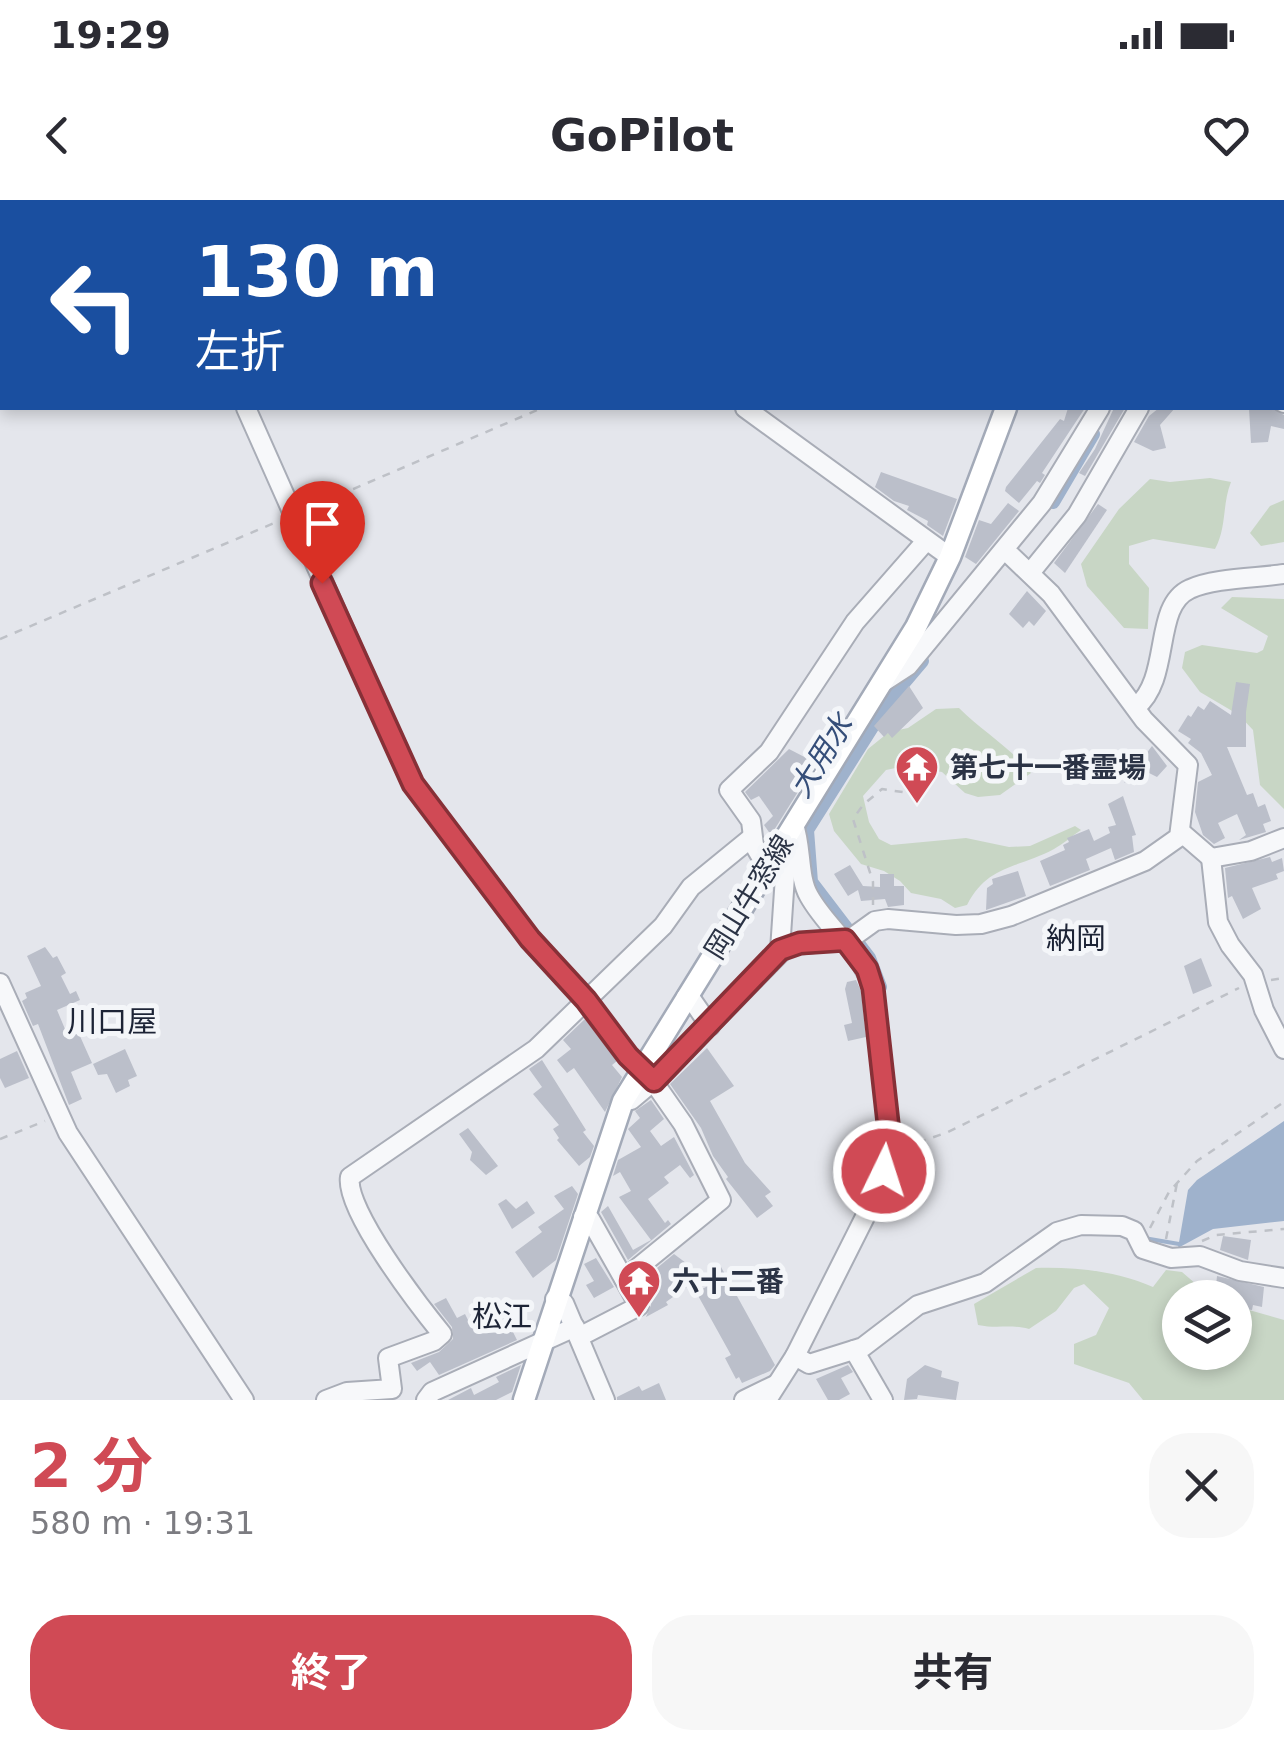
<!DOCTYPE html>
<html lang="ja">
<meta charset="utf-8">
<style>
body{margin:0;font-family:"DejaVu Sans","Noto Sans JP",sans-serif;background:#f7f7f7;color:#2b2b33;height:100vh;display:flex;flex-direction:column;font-size:38px;white-space:nowrap}
*{box-sizing:border-box;margin:0}
p{font-size:32px;color:#7c7c81}
.icon{flex:none;width:55px;height:55px;fill:none;stroke:currentColor;stroke-width:2;stroke-linecap:round;stroke-linejoin:round}
.map{position:relative;height:1200px;overflow:hidden}
.drawer{display:flex;flex-direction:column;background:#fff;flex:1}
.drawer>*{flex:none}
.guide{position:absolute;left:0px;top:0px;width:1285px;height:210px;box-shadow:0 5px 15px #0003;background:#1a4fa0;color:#fff;overflow:hidden}
.controls{position:absolute;left:1162px;top:1080px;display:grid;gap:20px}
.controls a{display:grid;place-items:center;width:90px;height:90px;border-radius:50%;background:#fff;box-shadow:0 5px 15px #0003;font-size:50px}
.pin{position:absolute;display:grid;place-items:center;width:85px;height:85px;color:#fff;margin:-102px -42px;border-radius:50% 50% 50% 0;rotate:-45deg;box-shadow:0 0 10px #0007}
.pin .icon{rotate:45deg}
.me{position:absolute;width:110px;margin:-55px;rotate:4deg;stroke-linejoin:round;filter:drop-shadow(0 0 8px #0008)}
.turn{display:flex;align-items:center;gap:35px;height:210px;padding:0 30px;font-size:45px}
.turn .icon{width:130px;height:130px;stroke-width:2.5}
.turn b{display:block;font-size:70px;line-height:85px}
.round{display:grid;place-items:center;flex:none;width:105px;height:105px;border-radius:40px;background:#f7f7f7}
.overview{display:flex;align-items:center;justify-content:space-between;height:170px;padding:0 30px}
h1{font-size:60px;font-weight:700;line-height:75px;color:#d04a55}
.primary-button{display:flex;gap:20px;margin-top:auto;padding:20px 30px}
.primary-button a{flex:1;height:115px;border-radius:40px;background:#d04a55;color:#fff;font-size:40px;font-weight:700;line-height:115px;text-align:center}
.primary-button a+a{background:#f7f7f7;color:#2b2b33}
.status{display:flex;justify-content:space-between;align-items:center;height:70px;padding:0 50px;background:#fff;direction:ltr}
.status svg{height:28px;fill:currentColor}
header{display:flex;justify-content:space-between;align-items:center;height:130px;padding:0 30px;background:#fff;font-size:45px;font-weight:700}
.map>svg:first-child{display:block}
</style>
<div class="status"><b>19:29</b><svg viewBox="0 0 49 12"><path d="M0 12V9h3v3zM5 12V6h3v6zM10 12V3h3v9zM15 12V0h3v12zM26 1h20v11H26zM47 4h2v5h-2z"/></svg></div>
<header><svg class="icon" aria-label="back" viewBox="0 0 24 24"><path d="M15 5l-7 7 7 7"/></svg>GoPilot<svg class="icon" aria-label="heart" viewBox="0 0 24 24"><path d="M12 20l-8-8c-3-5 5-10 8-4 3-6 11-1 8 4z"/></svg></header>
<div class="map">
<svg width="1284" height="1200" viewBox="0 0 1284 1200">
<rect width="100%" height="100%" fill="#e4e6ec"/>
<g fill="#c8d6c5">
<path d="M1210,278L1231,282C1222,304 1227,327 1215,349L1153,339L1129,346V364L1149,388L1148,429L1124,428L1087,386L1081,364L1119,309L1150,279L1170,282Z"/>
<polygon points="1284,300 1284,342 1261,346 1250,333 1270,306"/>
<polygon points="1232,397 1284,399 1284,609 1260,585 1253,530 1239,515 1200,492 1182,468 1185,452 1202,445 1257,453 1263,450 1268,436 1221,408"/>
<path d="M959,508C982,531 1011,548 1031,573L1000,595L978,597L965,593L942,572L905,566L886,570L863,596L869,622L879,639L891,645L966,638L1009,647L1030,646L1075,626L1081,630C1072,636 1063,644 1054,649C1017,669 988,664 967,705L955,708L941,699L911,693L900,681L884,671L861,664L834,631L829,614L868,549L889,532L908,528L936,509Z"/>
<path d="M1036,1068C1077,1067 1116,1071 1153,1087L1166,1070L1182,1072L1211,1097L1180,1098V1152H1235V1106L1284,1120V1200H1143L1129,1183L1074,1164V1144L1096,1135L1109,1108L1084,1084L1074,1088L1056,1111L1029,1129C1010,1124 997,1129 978,1125L974,1104Z"/>
</g>
<polygon fill="#9fb2cc" points="1284,921 1284,1021 1213,1029 1178,1048 1188,990 1197,980"/>
<g fill="none" stroke-linecap="round" stroke-linejoin="round">
<polyline stroke="#9fb2cc" stroke-width="4" points="1144,1038 1179,1044"/>
<g stroke="#9fb2cc" stroke-width="14">
<polyline points="1053,302 1093,234"/>
<polyline points="880,787 869,758 811,682 807,630 889,500 922,461"/>
<path d="M876,1013C890,986 896,963 896,933"/>
</g>
</g>
<g fill="#bbbfca">
<polygon points="1068,208 1085,208 1042,273 1045,275 1040,283 1037,281 1019,303 1005,291 1006,287 1060,219 1064,221"/>
<polygon points="1114,208 1125,208 1085,276 1079,273 1095,249"/>
<polygon points="1159,208 1175,208 1160,225 1166,248 1153,251 1134,242 1149,216"/>
<polygon points="1249,208 1271,208 1284,215 1284,229 1271,226 1268,242 1251,243"/>
<polygon points="881,272 957,299 943,336 927,325 928,321 907,310 909,306 894,301 875,287"/>
<polygon points="1008,303 1019,311 976,364 965,357 979,320 991,324"/>
<polygon points="1098,304 1107,310 1065,373 1054,363"/>
<polygon points="1027,391 1046,411 1034,426 1029,421 1023,428 1009,414"/>
<polygon points="1236,482 1250,484 1246,512 1246,547 1227,547 1247,595 1253,593 1258,607 1265,604 1271,621 1263,624 1266,632 1239,640 1246,635 1237,614 1218,623 1225,638 1214,644 1203,635 1195,612 1198,582 1212,575 1201,553 1188,543 1191,539 1178,531 1188,515 1191,517 1198,506 1204,510 1210,501 1231,515"/>
<polygon points="909,486 923,508 892,538 888,533 884,537 874,526"/>
<polygon points="1152,546 1167,566 1157,577 1145,571 1124,583"/>
<polygon points="789,549 816,563 771,635 764,625 773,616 759,596 751,600 745,592"/>
<polygon points="1123,596 1136,635 1132,636 1134,652 1115,660 1111,648 1086,659 1090,670 1050,686 1040,661 1065,650 1063,645 1069,642 1067,638 1089,629 1094,641 1110,633 1108,627 1116,625 1108,604"/>
<polygon points="1270,657 1272,662 1282,658 1284,671 1276,674 1278,679 1252,688 1261,709 1243,719 1232,696 1228,698 1225,668"/>
<polygon points="850,665 863,686 880,687 880,674 894,674 894,686 904,686 904,705 888,707 885,699 861,701 858,690 848,696 834,674"/>
<polygon points="1018,671 1026,696 986,710 987,688 993,684 992,679"/>
<polygon points="45,747 53,758 57,756 66,773 61,776 70,794 76,791 80,800 57,810 65,829 75,825 92,863 71,872 82,899 69,905 38,824 33,826 22,801 27,798 25,793 41,786 27,756"/>
<polygon points="1201,758 1212,786 1193,794 1184,766"/>
<polygon points="856,780 861,791 866,837 848,841 844,825 852,823 845,789 847,782"/>
<polygon points="585,819 617,861 612,865 622,877 605,912 574,868 567,873 557,860 571,849 563,840"/>
<polygon points="707,848 734,886 710,901 745,963 771,992 765,996 773,1006 757,1018 726,979 728,977 713,956 701,928 670,884"/>
<polygon points="125,849 137,876 128,880 130,886 116,893 107,874 98,875 93,864"/>
<polygon points="17,851 29,878 5,888 0,878 0,859"/>
<polygon points="542,860 586,930 583,932 594,946 590,957 579,966 557,940 559,938 553,929 559,925 533,894 542,887 529,869"/>
<polygon points="651,900 664,919 650,931 661,946 674,937 694,975 690,978 680,965 664,977 669,983 648,999 665,1023 668,1020 671,1024 628,1060 601,1012 608,1006 633,1050 651,1040 619,997 631,991 620,972 613,976 618,960 641,947 628,929 640,918 635,911"/>
<polygon points="468,928 498,966 486,975 470,960 472,952 459,934"/>
<polygon points="572,986 578,994 556,1060 533,1078 515,1052 542,1032 538,1027 564,1009 554,996"/>
<polygon points="506,999 516,1009 527,1001 535,1013 512,1029 498,1004"/>
<polygon points="1223,1036 1251,1040 1248,1060 1220,1050"/>
<polygon points="674,1054 690,1066 682,1079 687,1087 666,1102 668,1105 646,1117 651,1105 640,1082"/>
<polygon points="596,1058 614,1087 594,1098 586,1085 594,1081 584,1064"/>
<polygon points="721,1067 775,1165 770,1171 742,1183 739,1177 736,1179 725,1158 731,1155 696,1092 710,1085 708,1076"/>
<polygon points="1217,1076 1264,1087 1262,1107 1253,1105 1252,1110 1238,1108 1240,1098 1215,1096"/>
<polygon points="446,1098 457,1118 465,1114 469,1122 488,1113 498,1134 511,1128 517,1140 439,1175 430,1162 417,1171 411,1163 439,1152 453,1139 452,1127 434,1104"/>
<polygon points="521,1165 512,1192 496,1200 448,1200 471,1188 474,1195 499,1182 496,1177"/>
<polygon points="848,1165 853,1172 841,1178 850,1194 839,1200 828,1200 816,1179"/>
<polygon points="925,1165 942,1171 941,1177 959,1182 956,1200 918,1195 917,1199 904,1200 907,1179"/>
<polygon points="659,1183 666,1200 617,1200 617,1197 639,1186 642,1191"/>
</g>
<g fill="none" stroke-linecap="round" stroke-linejoin="round">
<g stroke="#a9adb7" stroke-width="22">
<g id="minor">
<polyline points="151,0 152,2"/>
<polyline points="647,0 648,2"/>
<polyline points="1175,0 1176,2"/>
<polyline points="1258,0 1264,2"/>
<polyline points="811,2 812,0"/>
<polyline points="1131,2 1131,0"/>
<polyline points="1282,8 1284,9"/>
<polyline points="1282,202 1284,203"/>
<polyline points="246,208 413,584 529,739 586,800 629,856 653,881 683,924 721,1000 624,1079 639,1106 579,1137"/>
<polyline points="745,208 950,357"/>
<polyline points="1030,373 1077,315 1139,208"/>
<polyline points="885,481 908,466 1042,303 1100,208"/>
<path d="M1136,507C1172,478 1152,406 1190,389C1213,378 1257,378 1284,374"/>
<polyline points="1182,633 1211,658 1251,651 1284,638"/>
<polyline points="1211,658 1218,722 1230,745 1253,775 1264,810 1284,849"/>
<polyline points="767,667 754,645 751,621 729,590 769,552 855,422 926,341"/>
<polyline points="780,750 785,676 781,645"/>
<polyline points="0,783 68,933 244,1200"/>
<polyline points="686,797 692,800 710,826"/>
<polyline points="623,901 631,900 662,874 787,746 850,739 875,721 888,719 956,725 981,724 1011,716 1145,661 1179,637 1188,565 1144,520 1051,394 1005,350"/>
<polyline points="583,1017 590,1019 624,1079"/>
<polyline points="555,1099 564,1103 605,1200"/>
<polyline points="854,1150 883,1200"/>
<polyline points="795,1156 809,1164 863,1147 918,1105 985,1083 1057,1032 1081,1025 1122,1026 1134,1031 1143,1049 1171,1058 1200,1056 1240,1071 1284,1078"/>
<path d="M326,1200L347,1192L392,1189L388,1158L434,1141L442,1134C420,1107 344,1009 350,977L536,849L663,726L691,687L751,638"/>
<polyline points="426,1200 432,1192 575,1127"/>
<polyline points="744,1200 775,1185"/>
<path d="M767,1200L795,1156L873,1001L885,971L889,932L873,788C859,748 828,730 809,696C798,677 802,647 794,625"/>
</g>
</g>
<g stroke="#a3aab8" stroke-width="25">
<g id="major">
<polyline points="1073,2 1074,0"/>
<polyline points="524,1200 623,901 916,427 950,357 1006,208"/>
</g>
</g>
<g stroke="#bec1c7" stroke-width="2.5" stroke-dasharray="8 8" stroke-linecap="butt">
<polyline points="309,308 542,208"/>
<polyline points="0,439 279,321"/>
<polyline points="873,705 873,682 853,619 863,605 882,589 922,595"/>
<polyline points="1271,780 1284,778"/>
<polyline points="0,939 45,921"/>
<polyline points="903,948 948,932 1239,788"/>
<polyline points="1150,1028 1169,992 1197,961 1284,902"/>
<polyline points="1166,1039 1177,983"/>
<polyline points="1202,1041 1216,1035 1284,1029"/>
</g>
<use href="#minor" stroke="#f7f8fa" stroke-width="18"/>
<use href="#major" stroke="#fff" stroke-width="20"/>
</g>
<g fill="none" stroke-linecap="round" stroke-linejoin="round">
<g stroke="#873037" stroke-width="25">
<polyline id="route" points="322,383 413,584 530,739 586,800 628,856 654,881 780,750 800,743 845,740 867,769 873,788 889,932 884,971"/>
</g>
<use href="#route" stroke="#d04a55" stroke-width="18"/>
</g>
<defs>
<g id="temple-pin" transform="scale(2.25)"><path d="M0 17L-7.5 6A9.5 9.5 0 1 1 7.5 6Z" fill="#d04a55" stroke="#f4f6f9"/><path d="M0-6L5-2H3V0L6.5 2.5H4V6H1.5V3h-3V6H-4V2.5H-6.5L-3 0V-2H-5Z" fill="#fff"/></g>
</defs>
<g fill-rule="evenodd">
<use href="#temple-pin" x="917" y="567"/>
<use href="#temple-pin" x="639" y="1081"/>
</g>
<g text-anchor="middle" dominant-baseline="central" stroke-width="10" stroke-linejoin="round" paint-order="stroke">
<g font-size="28" font-weight="bold" fill="#2b3345" stroke="#f4f6f9" text-anchor="start">
<text x="950" y="567">第七十一番霊場</text>
<text x="672" y="1081">六十二番</text>
</g>
<g font-size="28" fill="#2b3345" stroke="#f4f6f9">
<text transform="translate(749 697) rotate(-58)">岡山牛窓線</text>
</g>
<g font-size="30" font-style="italic" fill="#354e79" stroke="#f4f6f9">
<text transform="translate(821 556) rotate(-58)">大用水</text>
</g>
<g font-size="30" fill="#1d2436" stroke="#f4f6f9">
<text x="1076" y="738">納岡</text>
<text x="112" y="821">川口屋</text>
<text x="502" y="1116">松江</text>
</g>
</g>
</svg>
<div class="controls">
<a><svg class="icon" aria-label="layers" viewBox="0 0 24 24"><path d="M12 4l9 5-9 5-9-5zM3 14l9 5 9-5"/></svg></a>
</div>
<div class="pin" style="left:322px;top:383px;background:#d93025"><svg class="icon" aria-label="arrive" viewBox="0 0 24 24"><path d="M6 21V4h12l-3 4 3 4H6"/></svg></div>
<svg class="me" style="left:884px;top:971px" viewBox="-20 -20 40 40"><circle r="17" fill="#d04a55" stroke="#fff" stroke-width="3"/><path d="M0-11L8 9 0 5-8 9z" fill="#fff"/></svg>
<div class="guide">
<div class="turn"><svg class="icon" aria-label="left" viewBox="0 0 24 24"><path d="M17 20v-9H6M10 6l-5 5 5 5"/></svg><div><b>130 m</b>左折</div></div>
</div>
</div>
<section class="drawer">
<div class="overview"><div><h1>2 分</h1><p>580 m · 19:31</p></div><a class="round"><svg class="icon" aria-label="close" viewBox="0 0 24 24"><path d="M6 6l12 12M18 6L6 18"/></svg></a></div>
<div class="primary-button"><a>終了</a><a>共有</a></div>
</section>
